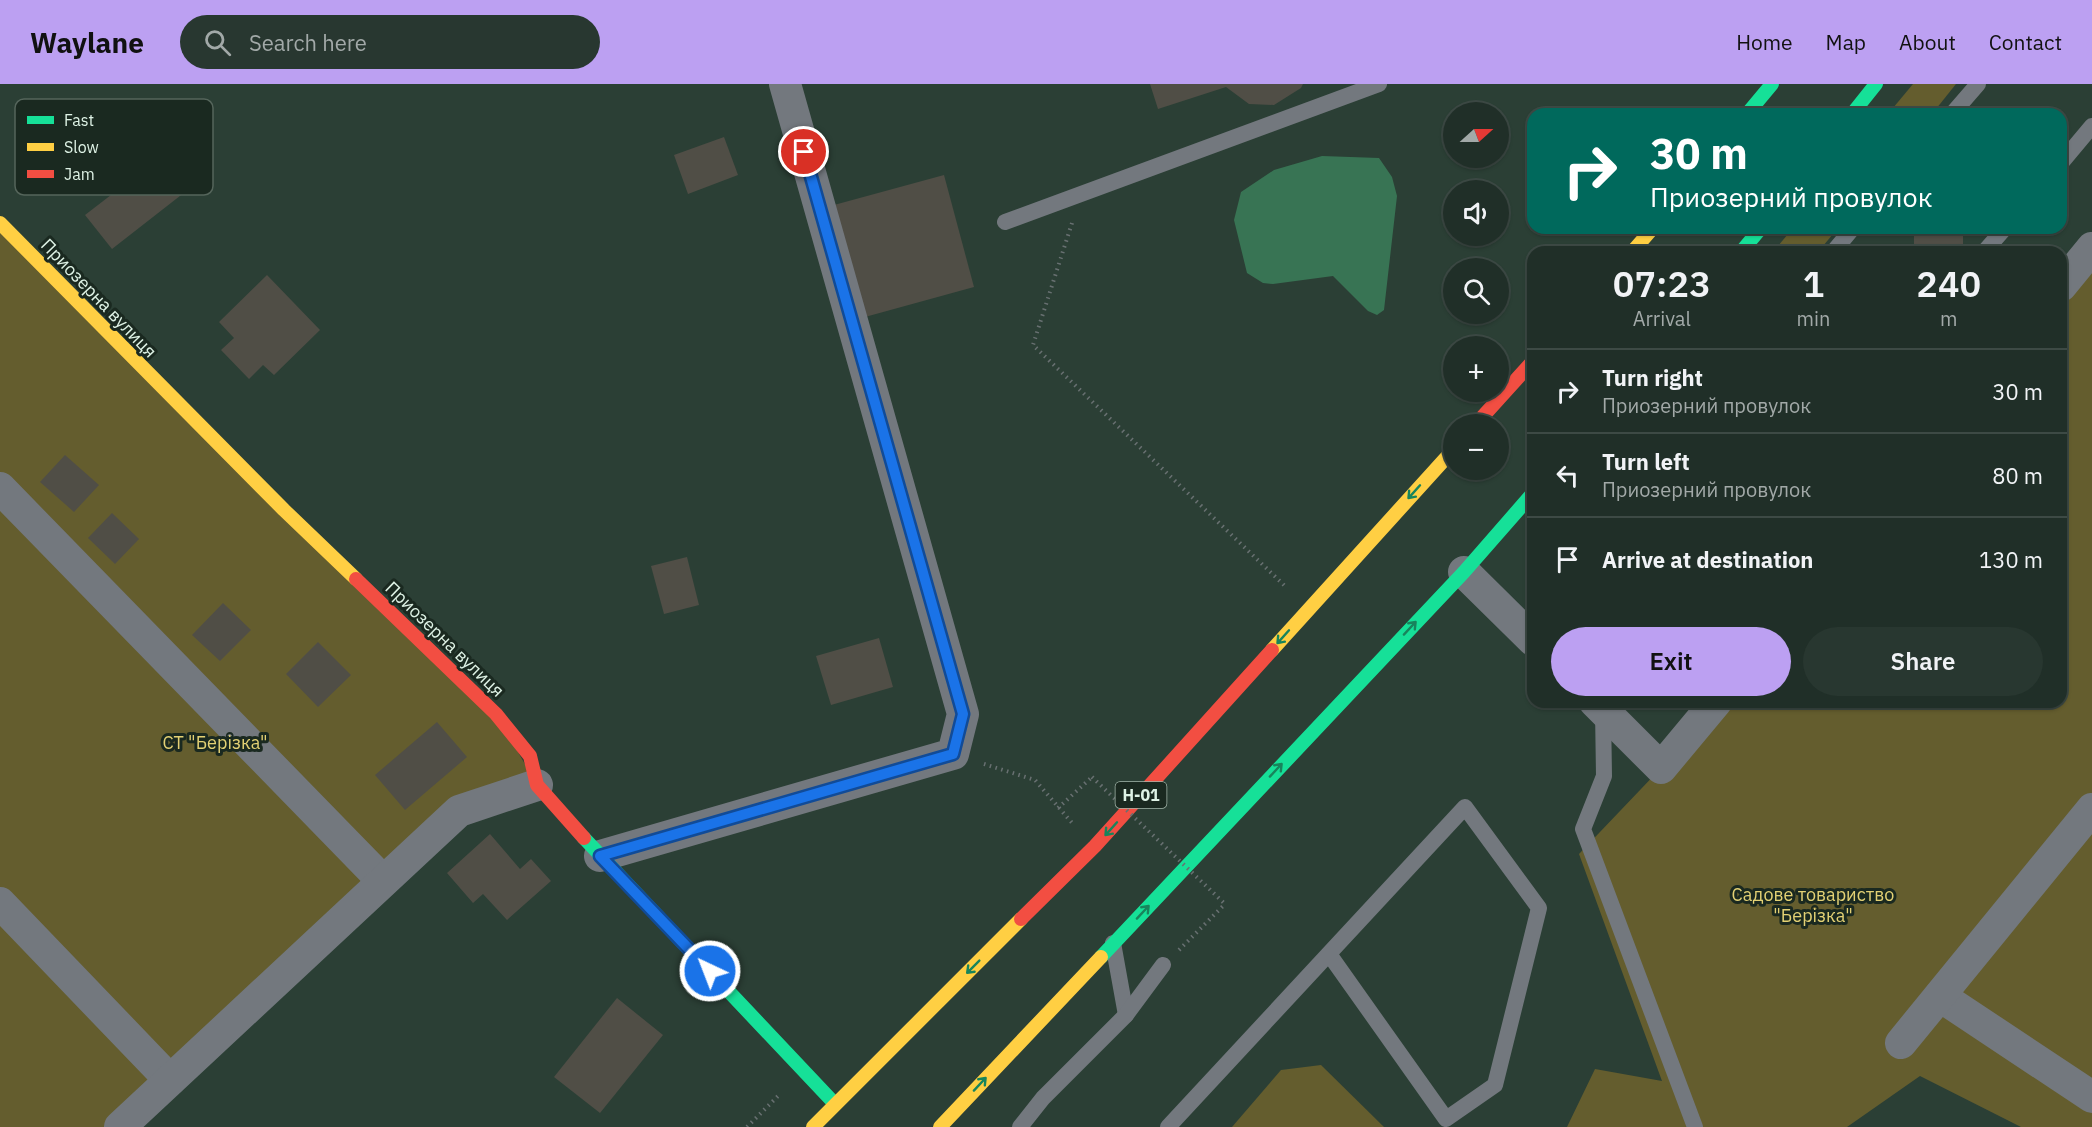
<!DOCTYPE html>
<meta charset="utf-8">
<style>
body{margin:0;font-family:"IBM Plex Sans",sans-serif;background:#283730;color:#f1f3f6;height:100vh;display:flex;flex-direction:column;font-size:22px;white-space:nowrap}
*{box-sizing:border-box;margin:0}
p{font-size:20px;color:#a2a9a8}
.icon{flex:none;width:33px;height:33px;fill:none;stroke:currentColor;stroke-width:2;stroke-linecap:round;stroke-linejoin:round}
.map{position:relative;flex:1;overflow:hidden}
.drawer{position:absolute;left:1527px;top:162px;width:540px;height:462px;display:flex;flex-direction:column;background:#202f28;border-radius:18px;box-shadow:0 2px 4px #0004,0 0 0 2px #3d4a45}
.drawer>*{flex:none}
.hud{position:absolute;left:1527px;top:24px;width:540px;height:126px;border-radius:18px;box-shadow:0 2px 4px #0004,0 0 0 2px #3d4a45;background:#00695c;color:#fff;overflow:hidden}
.needle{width:39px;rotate:69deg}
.fabs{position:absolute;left:1443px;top:18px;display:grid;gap:12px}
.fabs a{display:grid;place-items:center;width:66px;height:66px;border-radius:50%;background:#202f28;box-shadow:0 2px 4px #0004,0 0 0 2px #3d4a45;font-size:30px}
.pin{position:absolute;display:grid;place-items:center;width:51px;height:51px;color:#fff;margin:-26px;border:3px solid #fff;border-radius:50%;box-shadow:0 2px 6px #0007}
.me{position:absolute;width:66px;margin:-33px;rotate:317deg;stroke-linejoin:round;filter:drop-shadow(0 0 4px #0008)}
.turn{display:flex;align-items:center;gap:21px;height:126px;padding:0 24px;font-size:27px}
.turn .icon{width:78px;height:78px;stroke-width:2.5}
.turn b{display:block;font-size:42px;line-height:51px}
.eta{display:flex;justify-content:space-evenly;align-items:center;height:102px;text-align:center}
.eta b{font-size:36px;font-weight:600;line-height:42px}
.action{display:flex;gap:12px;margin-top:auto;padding:12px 24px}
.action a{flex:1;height:69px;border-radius:36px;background:#bca0f2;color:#111;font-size:24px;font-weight:600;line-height:69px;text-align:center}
.action a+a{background:#283730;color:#f1f3f6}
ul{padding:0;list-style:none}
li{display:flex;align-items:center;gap:18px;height:84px;padding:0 24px;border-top:2px solid #3d4a45}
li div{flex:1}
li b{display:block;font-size:22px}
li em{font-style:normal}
header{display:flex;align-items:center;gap:36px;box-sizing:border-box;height:84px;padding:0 30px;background:#bca0f2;color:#111}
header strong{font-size:28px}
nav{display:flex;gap:33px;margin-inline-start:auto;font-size:21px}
.search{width:420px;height:54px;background:#283730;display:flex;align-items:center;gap:15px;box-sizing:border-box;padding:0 21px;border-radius:33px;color:#a2a9a8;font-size:22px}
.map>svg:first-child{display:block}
</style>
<header>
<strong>Waylane</strong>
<div class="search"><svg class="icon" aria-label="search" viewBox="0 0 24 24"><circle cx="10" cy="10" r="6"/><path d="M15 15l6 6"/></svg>Search here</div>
<nav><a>Home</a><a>Map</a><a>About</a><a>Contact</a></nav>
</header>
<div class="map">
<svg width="2092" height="1043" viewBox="0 0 2092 1043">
<rect width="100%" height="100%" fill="#2b3f35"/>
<g fill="#645d2e">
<polygon points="1913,0 1956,0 1932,30 1888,30"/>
<polygon points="0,139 496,630 537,701 459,727 120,1043 0,1043"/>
<polygon points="1793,144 1838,144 1818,168 1773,168"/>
<polygon points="2092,164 2092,1043 2021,1043 1920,992 1847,1043 1567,1043 1595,985 1662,997 1579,770 1661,684 1716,618 2061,618 2061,202"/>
<polygon points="1321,981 1384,1043 1232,1043 1281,986"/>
</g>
<polygon fill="#387454" points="1322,72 1379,74 1392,93 1397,112 1384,226 1377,231 1368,227 1333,192 1273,200 1263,199 1247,189 1234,136 1241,108 1274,86"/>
<g fill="#504e46">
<polygon points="1150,0 1303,0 1301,4 1274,21 1249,20 1226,3 1158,25"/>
<polygon points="724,53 738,91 688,110 674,71"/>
<polygon points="159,74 185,108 112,165 85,131"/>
<polygon points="944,91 974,203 865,233 834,121"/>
<rect x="1914" y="144" width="49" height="24"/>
<polygon points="267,191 320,246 274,291 263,281 249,295 221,266 234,254 219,238"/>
<polygon points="65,371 99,401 74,428 40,398"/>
<polygon points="112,429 139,455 115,480 88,454"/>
<polygon points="687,473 699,521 664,530 651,482"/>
<polygon points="223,519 251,546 220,577 192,551"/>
<polygon points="879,554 893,603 831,621 816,572"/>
<polygon points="318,558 351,591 318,623 286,590"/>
<polygon points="437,638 467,673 405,726 375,691"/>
<polygon points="490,750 520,785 531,775 551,797 507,836 483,810 473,819 447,789"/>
<polygon points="617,914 663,951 600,1029 554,993"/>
</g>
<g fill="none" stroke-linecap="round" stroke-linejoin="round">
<g stroke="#687071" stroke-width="4" stroke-dasharray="1.5 4.5" stroke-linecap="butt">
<polyline points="1072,139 1033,261 1286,503"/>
<polyline points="984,680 1035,696 1073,740"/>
<polyline points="1058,724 1092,693"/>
<polyline points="1179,866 1225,820"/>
<polyline points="747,1043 780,1010"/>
</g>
<g stroke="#73787e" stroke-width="16">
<polyline points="1952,30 1978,0"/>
<polyline points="2061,79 2092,42"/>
<polyline points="1005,138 1379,0"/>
<polyline points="1833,168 1853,144"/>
<polyline points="1984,168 2005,144"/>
<polyline points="1603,626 1604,692 1583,745 1695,1043"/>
<polyline points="1113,859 1126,931"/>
<polyline points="1020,1043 1043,1014 1126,931 1163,881"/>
<polyline points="1168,1043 1465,723 1539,824 1495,1001 1446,1035 1329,870"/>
</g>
<g stroke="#73787e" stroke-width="32">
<polyline points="2061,202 2092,164"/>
<polyline points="0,404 383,797"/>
<polyline points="1464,488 1533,556"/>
<polyline points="1595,618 1661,684 1716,618"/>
<polyline points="600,772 953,670 963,630 785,0"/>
<polyline points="0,819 170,996"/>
<polyline points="1940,912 2092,1013"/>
<polyline points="1901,959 2092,725"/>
<polyline points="120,1043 459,727 537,701"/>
</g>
<g stroke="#16e098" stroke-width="14">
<polyline points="1747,30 1772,0"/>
<polyline points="1852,30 1876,0"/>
<polyline points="1741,168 1761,144"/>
<polyline points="584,754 835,1020"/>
<polyline points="1101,873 1464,488 1533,409"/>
</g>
<g stroke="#ffcf43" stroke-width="14">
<polyline points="0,139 284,426 356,495"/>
<polyline points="1632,168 1653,144"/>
<polyline points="1272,566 1454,365"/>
<polyline points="813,1043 1021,835"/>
<polyline points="940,1043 1101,873"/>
</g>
<g stroke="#f24e42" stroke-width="14">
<polyline points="1476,340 1533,277"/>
<polyline points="356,495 496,630 530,672 537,701 584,754"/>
<polyline points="1021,835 1095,762 1272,566"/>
</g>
<polyline stroke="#687071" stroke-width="4" stroke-dasharray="1.5 4.5" stroke-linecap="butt" points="1092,693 1225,820"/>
</g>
<defs><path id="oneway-shaft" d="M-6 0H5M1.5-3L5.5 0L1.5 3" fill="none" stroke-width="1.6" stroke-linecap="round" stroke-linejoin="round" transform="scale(1.5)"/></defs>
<g stroke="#18845c">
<use href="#oneway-shaft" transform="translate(1414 408) rotate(132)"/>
<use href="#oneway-shaft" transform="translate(1410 544) rotate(-47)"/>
<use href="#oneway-shaft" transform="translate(1283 553) rotate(132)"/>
<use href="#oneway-shaft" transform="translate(1276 686) rotate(-47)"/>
<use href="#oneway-shaft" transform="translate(1111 745) rotate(132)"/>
<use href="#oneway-shaft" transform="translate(1143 828) rotate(-47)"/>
<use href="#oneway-shaft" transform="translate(973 883) rotate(135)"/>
<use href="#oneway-shaft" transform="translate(980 1000) rotate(-47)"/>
</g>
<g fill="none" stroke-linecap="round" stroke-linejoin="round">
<g stroke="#114b97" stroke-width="15">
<polyline id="route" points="710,887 600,772 953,670 963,630 804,68"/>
</g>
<use href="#route" stroke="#1a73e8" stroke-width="10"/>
</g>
<g text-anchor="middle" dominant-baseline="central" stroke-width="6" stroke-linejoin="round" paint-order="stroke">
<rect fill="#1a2920" stroke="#a3b6aa" stroke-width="1.5" x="1115.5" y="698" width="51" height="26" rx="4.5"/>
<g font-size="16" font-weight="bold" fill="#def2e5">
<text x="1141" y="711">Н-01</text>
</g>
<g font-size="18" fill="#def2e5" stroke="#1a2920">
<text transform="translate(99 214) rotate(46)">Приозерна вулиця</text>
<text transform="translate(445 555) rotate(44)">Приозерна вулиця</text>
</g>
<g font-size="18" fill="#e3d174" stroke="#1a2920">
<text x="215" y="658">СТ "Берізка"</text>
<text x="1813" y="810">Садове товариство<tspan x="1813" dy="21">"Берізка"</tspan></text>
</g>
</g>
<rect x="15" y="15" width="198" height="96" rx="9" fill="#1a2920" stroke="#55655b" stroke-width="1.5"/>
<rect x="27" y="32" width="27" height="8" fill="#16e098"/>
<rect x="27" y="59" width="27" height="8" fill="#ffcf43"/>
<rect x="27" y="86" width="27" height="8" fill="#f24e42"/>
<g font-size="16" fill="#def2e5">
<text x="64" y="42">Fast</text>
<text x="64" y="69">Slow</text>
<text x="64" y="96">Jam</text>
</g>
</svg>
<div class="fabs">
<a><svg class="needle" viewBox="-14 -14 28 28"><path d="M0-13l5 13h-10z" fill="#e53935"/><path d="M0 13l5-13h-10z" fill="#a2a9a8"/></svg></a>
<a><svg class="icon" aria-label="sound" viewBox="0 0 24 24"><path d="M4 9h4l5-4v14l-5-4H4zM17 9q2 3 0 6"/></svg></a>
<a><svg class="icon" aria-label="search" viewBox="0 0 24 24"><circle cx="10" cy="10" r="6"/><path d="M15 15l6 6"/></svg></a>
<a>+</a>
<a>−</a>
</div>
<div class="pin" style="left:804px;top:68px;background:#d93025"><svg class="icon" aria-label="arrive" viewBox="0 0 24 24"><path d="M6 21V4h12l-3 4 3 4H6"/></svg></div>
<svg class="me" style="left:710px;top:887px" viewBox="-20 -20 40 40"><circle r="17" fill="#1a73e8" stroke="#fff" stroke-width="3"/><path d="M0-11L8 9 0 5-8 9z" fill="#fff"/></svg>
<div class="hud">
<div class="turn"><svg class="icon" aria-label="right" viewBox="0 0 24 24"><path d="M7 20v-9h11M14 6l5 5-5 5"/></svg><div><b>30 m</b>Приозерний провулок</div></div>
</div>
<section class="drawer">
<div class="eta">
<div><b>07:23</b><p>Arrival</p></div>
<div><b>1</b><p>min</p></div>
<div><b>240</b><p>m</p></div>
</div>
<ul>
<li><svg class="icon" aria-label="right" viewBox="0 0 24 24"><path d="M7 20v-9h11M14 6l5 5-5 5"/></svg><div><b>Turn right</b><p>Приозерний провулок</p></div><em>30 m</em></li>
<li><svg class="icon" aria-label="left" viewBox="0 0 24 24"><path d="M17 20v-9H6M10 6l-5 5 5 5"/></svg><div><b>Turn left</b><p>Приозерний провулок</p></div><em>80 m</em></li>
<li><svg class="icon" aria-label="arrive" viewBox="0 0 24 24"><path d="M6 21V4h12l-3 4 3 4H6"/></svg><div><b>Arrive at destination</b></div><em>130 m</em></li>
</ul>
<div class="action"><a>Exit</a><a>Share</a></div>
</section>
</div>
